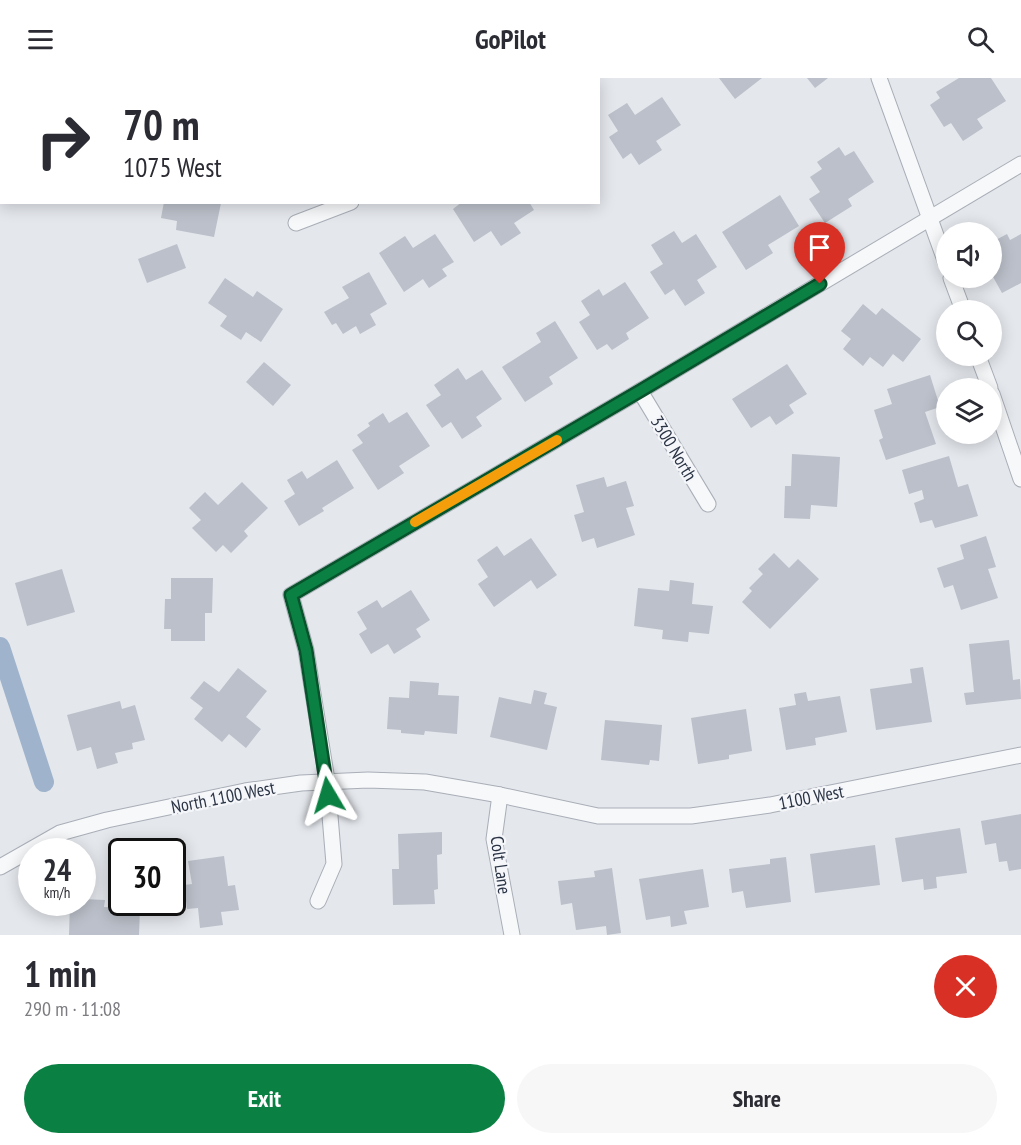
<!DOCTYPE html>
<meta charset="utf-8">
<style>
body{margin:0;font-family:"PT Sans Narrow",sans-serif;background:#f7f7f7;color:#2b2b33;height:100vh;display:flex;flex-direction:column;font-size:22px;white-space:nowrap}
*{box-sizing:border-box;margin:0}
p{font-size:20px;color:#7c7c81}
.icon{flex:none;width:33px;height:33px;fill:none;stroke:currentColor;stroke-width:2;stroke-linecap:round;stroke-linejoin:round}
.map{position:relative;height:857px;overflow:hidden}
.side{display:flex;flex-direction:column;background:#fff;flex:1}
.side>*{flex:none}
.hud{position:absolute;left:0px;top:0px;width:600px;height:126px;box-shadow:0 3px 15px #0003;background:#fff;color:#2b2b33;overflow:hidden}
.controls{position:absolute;left:936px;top:144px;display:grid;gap:12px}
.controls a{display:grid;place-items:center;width:66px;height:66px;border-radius:50%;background:#fff;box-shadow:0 3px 15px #0003;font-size:30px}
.speed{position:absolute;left:18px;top:760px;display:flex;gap:12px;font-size:30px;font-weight:700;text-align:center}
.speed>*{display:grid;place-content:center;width:78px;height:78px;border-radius:50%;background:#fff;box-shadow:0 3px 15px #0003;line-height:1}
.speed small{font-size:15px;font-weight:400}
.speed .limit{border:3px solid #111;border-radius:9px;background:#fff;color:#111}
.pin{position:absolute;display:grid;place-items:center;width:51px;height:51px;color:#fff;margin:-62px -26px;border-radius:50% 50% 50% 0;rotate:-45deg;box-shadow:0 0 6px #0007}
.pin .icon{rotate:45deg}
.me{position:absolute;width:66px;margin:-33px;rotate:353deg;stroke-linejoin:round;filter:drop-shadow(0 0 4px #0008)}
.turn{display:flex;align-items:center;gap:21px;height:126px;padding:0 24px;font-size:27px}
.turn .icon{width:78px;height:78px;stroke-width:2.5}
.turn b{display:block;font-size:42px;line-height:51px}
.round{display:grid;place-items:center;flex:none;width:63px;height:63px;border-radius:32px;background:#f7f7f7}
.summary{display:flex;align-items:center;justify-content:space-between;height:102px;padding:0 24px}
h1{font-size:36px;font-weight:800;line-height:45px}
.primary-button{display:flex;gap:12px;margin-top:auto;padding:12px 24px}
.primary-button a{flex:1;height:69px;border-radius:36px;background:#0b8043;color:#fff;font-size:24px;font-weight:800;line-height:69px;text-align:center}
.primary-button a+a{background:#f7f7f7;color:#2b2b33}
header{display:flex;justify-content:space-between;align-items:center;height:78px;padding:0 24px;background:#fff;font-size:27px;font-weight:800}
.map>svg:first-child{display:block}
</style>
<header><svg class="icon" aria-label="menu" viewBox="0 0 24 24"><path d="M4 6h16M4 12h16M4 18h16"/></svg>GoPilot<svg class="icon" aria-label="search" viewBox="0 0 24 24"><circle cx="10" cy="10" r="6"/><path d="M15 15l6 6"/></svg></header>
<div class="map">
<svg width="1021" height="857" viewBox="0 0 1021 857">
<rect width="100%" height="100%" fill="#e4e7ec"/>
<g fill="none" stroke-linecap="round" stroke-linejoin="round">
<polyline stroke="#9fb4cc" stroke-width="20" points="0,569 44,704"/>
</g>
<g fill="#bbc0ca">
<polygon points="719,0 762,0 735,21"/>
<polygon points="807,0 828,0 815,10"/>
<polygon points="959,0 991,0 1006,23 977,41 983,50 963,63 951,45 944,49 930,27 940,20 936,14"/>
<polygon points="662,19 681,47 656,63 662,72 639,87 631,75 623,81 609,59 618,53 608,37 627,25 635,37"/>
<polygon points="839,69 845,78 854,73 874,104 848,121 852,128 825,145 809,121 820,114 810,99 822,91 817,84"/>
<polygon points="780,117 799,148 768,167 773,175 746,192 722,154"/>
<polygon points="164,124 221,125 214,159 176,152 177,143 161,140"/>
<polygon points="462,124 529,124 534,132 514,145 521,155 501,168 491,153 474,164 453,131"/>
<polygon points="674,153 682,165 696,156 717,189 697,202 705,215 685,228 674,211 665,217 650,194 663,186 651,167"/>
<polygon points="435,156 454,184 442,191 447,198 429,210 423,201 404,214 379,175 405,158 413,170"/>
<polygon points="1007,156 1010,162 1021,156 1021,205 1002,215 992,197 992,188 996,185 992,176 992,164"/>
<polygon points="177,166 186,190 147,205 138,181"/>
<polygon points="369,194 387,226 370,236 376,247 360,256 356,248 343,256 336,245 332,247 324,234 349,220 342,209"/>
<polygon points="225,200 253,219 257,213 283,231 261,264 246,254 241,262 220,248 227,238 208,225"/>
<polygon points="625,204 649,240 626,255 629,261 612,272 607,266 597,272 579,244 590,237 581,223 599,211 603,218"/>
<polygon points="863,226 876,237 882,230 921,261 903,284 893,276 883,289 870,279 863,288 843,271 851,261 841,253"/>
<polygon points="555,243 578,280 549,299 553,306 525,324 502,289 541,264 536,255"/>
<polygon points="264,284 291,307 273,328 246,304"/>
<polygon points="787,286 807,316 789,327 794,335 776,347 770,338 751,350 732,321"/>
<polygon points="458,290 466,302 482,292 502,321 476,339 482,348 462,361 451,344 442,350 426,327 441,317 434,307"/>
<polygon points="930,297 940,329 925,334 936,366 886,382 879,362 883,360 874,332 892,326 887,311"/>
<polygon points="407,334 430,368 399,388 404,395 378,412 352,372 363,365 357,357 370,348 368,345 383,335 389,345"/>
<polygon points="792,376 840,379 837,429 811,427 810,441 784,440 785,408 791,408"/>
<polygon points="949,378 958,409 968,406 978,438 935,450 932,442 920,445 914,425 924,421 922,412 909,416 902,392"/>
<polygon points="337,382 354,410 322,430 324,433 299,448 284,423 295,416 287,402 302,393 307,401"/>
<polygon points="604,399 607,409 626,403 634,428 626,430 635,457 597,470 594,460 582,464 574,437 584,434 576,407"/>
<polygon points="242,404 268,430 244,453 248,458 231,475 223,467 216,474 192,450 201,442 189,430 205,414 218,427"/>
<polygon points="986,458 996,489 988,491 998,520 961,532 953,507 944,510 937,490 964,481 960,467"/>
<polygon points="531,460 557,497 537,511 531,502 494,529 478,506 488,499 477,482 497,468 504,478"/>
<polygon points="774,475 789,490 798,481 819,501 770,551 742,524 752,513 749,510 763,496 758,491"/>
<polygon points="62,491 75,534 27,548 15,505"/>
<polygon points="171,500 213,500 212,535 205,535 205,563 171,563 171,551 164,551 165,521 171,521"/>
<polygon points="670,502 694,505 692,526 713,528 709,556 689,554 688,564 662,561 663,552 634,548 638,510 669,513"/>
<polygon points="411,512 430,542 416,551 421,559 394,576 388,566 371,576 359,556 367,551 357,534 377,522 382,530"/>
<polygon points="1009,562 1013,602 1020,601 1021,621 966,627 964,615 974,614 969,566"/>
<polygon points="923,589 932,644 876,652 870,611 912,605 910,591"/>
<polygon points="238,590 267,613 246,639 261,651 246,670 229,656 222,664 194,641 203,630 190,620 204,603 219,614"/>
<polygon points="410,603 439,605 438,617 459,618 457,656 425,653 424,657 401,655 401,652 387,651 389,619 409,620"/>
<polygon points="534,612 547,615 544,626 557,629 547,672 490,659 499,619 531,626"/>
<polygon points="806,614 808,623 840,618 847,654 815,660 816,667 786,672 779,630 796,627 794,616"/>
<polygon points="120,623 122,631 135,627 145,662 132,665 133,671 115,675 118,685 97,691 91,669 77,673 67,637"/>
<polygon points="746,631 752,673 729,677 729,681 698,686 691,640"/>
<polygon points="605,642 662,647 659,683 650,682 649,687 601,682"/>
<polygon points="1021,736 1021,791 1009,793 1007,783 999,784 996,765 985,767 981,743"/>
<polygon points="960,750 967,795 936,799 937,810 924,812 923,801 902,804 895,760"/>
<polygon points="442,754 442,776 437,777 438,811 434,812 435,826 393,827 392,791 399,791 398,756"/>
<polygon points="875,767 880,807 815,815 810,776"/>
<polygon points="224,778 228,808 235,807 239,832 221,834 223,847 200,850 198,830 187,831 184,807 192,806 188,783"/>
<polygon points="786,779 791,824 746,830 743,813 732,815 729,791 770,786 770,781"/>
<polygon points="612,790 621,855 607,857 606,848 576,852 572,825 561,827 558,803 595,799 594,793"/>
<polygon points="703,791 709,829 684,833 687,846 671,849 670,838 646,842 639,801"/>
<polygon points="82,821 105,822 104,829 140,831 139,857 69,857 70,825 82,825"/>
</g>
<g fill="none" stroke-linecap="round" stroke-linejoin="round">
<g stroke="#a9aeb7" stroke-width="17">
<g id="minor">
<polyline points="879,0 946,185"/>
<polyline points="323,2 323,0"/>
<polyline points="562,2 565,0"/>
<polyline points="296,145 351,124"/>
<polyline points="951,200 963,232"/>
<polyline points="978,278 990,310"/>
<polyline points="640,313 708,426"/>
<polyline points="992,316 1021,401"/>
<polyline points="500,717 494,761 512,857"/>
<polyline points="0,789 60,755 107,742 245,713 301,705 368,702 425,704 500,717 598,738 691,738 770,727 1021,677"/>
<polyline points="318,823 334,786 327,702 306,572 291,517 640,313 1021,86"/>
</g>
</g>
<use href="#minor" stroke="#f7f8fa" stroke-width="15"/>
</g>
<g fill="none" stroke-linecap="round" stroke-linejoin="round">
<g stroke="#07532c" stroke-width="15">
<polyline id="route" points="328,717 306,572 291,517 640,313 820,206"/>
</g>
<use href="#route" stroke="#0b8043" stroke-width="10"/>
<polyline stroke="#f59e0b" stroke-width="10" points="415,444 557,362"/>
</g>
<g text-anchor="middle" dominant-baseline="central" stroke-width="4.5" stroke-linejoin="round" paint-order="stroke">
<g font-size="18" fill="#2b3445" stroke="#f4f6f9">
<text transform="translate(674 370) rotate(59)">3300 North</text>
<text transform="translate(223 719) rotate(-11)">North 1100 West</text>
<text transform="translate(811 719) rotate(-11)">1100 West</text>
<text transform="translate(501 787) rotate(82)">Colt Lane</text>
</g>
</g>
</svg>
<div class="controls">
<a><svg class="icon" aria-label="sound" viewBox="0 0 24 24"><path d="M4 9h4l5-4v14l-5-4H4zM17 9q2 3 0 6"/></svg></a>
<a><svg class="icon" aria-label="search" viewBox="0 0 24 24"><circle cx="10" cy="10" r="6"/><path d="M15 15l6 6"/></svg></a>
<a><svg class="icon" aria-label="layers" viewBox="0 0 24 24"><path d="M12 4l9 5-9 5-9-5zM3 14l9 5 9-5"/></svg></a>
</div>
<div class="speed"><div>24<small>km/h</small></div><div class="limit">30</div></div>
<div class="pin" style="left:820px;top:206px;background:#d93025"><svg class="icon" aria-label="arrive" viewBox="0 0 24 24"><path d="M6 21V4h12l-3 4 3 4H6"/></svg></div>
<svg class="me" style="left:328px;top:717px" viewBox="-20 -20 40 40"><path d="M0-17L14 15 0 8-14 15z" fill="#0b8043" stroke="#fff" stroke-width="4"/></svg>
<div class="hud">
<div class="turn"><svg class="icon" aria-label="right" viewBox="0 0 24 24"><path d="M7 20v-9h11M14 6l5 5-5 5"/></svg><div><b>70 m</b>1075 West</div></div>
</div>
</div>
<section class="side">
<div class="summary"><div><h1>1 min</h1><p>290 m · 11:08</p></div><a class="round" style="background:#d93025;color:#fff"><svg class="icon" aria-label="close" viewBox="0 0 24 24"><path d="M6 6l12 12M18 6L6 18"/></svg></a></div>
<div class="primary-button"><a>Exit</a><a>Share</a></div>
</section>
